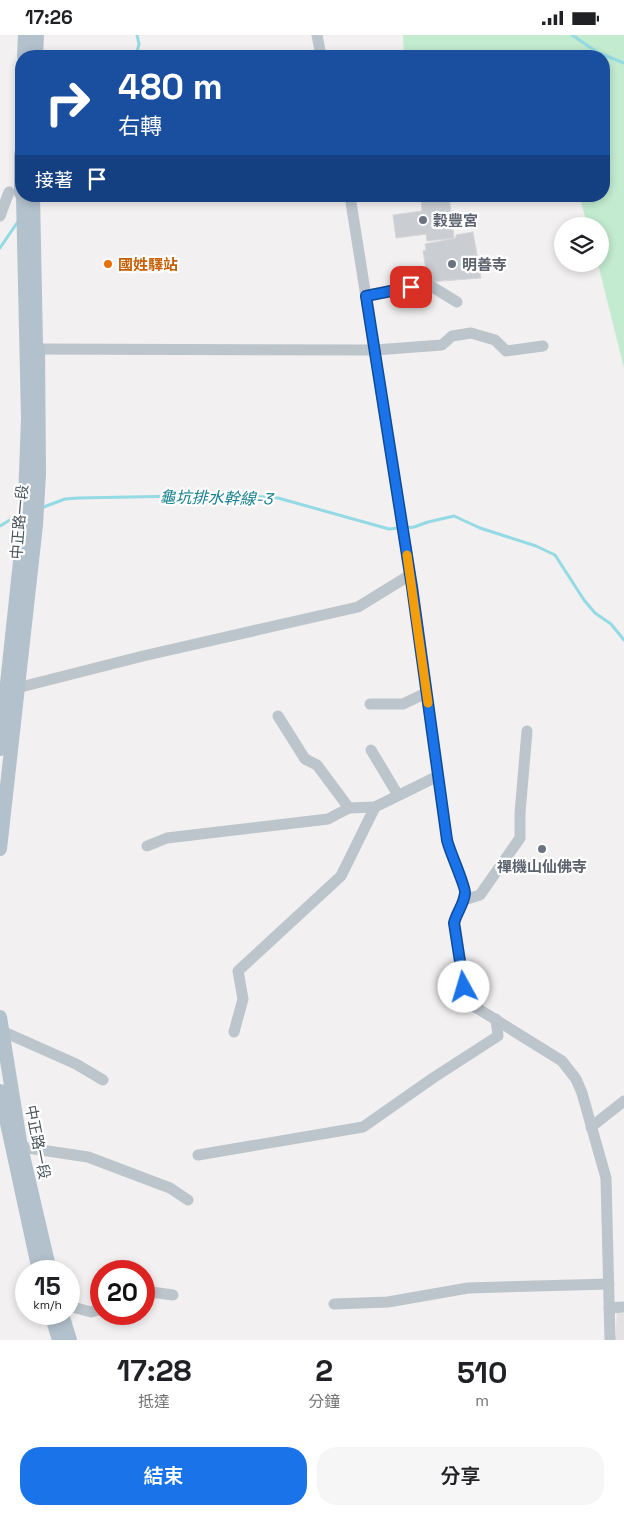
<!DOCTYPE html>
<html lang="zh-TW">
<meta charset="utf-8">
<style>
body{margin:0;font-family:"Space Grotesk","Noto Sans TC",sans-serif;background:#f6f6f6;color:#202124;height:100vh;display:flex;flex-direction:column;font-size:19px;white-space:nowrap}
*{box-sizing:border-box;margin:0}
p{font-size:16px;color:#757577}
.icon{flex:none;width:28px;height:28px;fill:none;stroke:currentColor;stroke-width:2;stroke-linecap:round;stroke-linejoin:round}
.map{position:relative;height:1305px;overflow:hidden}
.drawer{display:flex;flex-direction:column;background:#fff;flex:1}
.drawer>*{flex:none}
.banner{position:absolute;left:15px;top:15px;width:595px;height:152px;border-radius:20px;box-shadow:0 2px 8px #0003;background:#1a4fa0;color:#fff;overflow:hidden}
.controls{position:absolute;left:554px;top:182px;display:grid;gap:10px}
.controls a{display:grid;place-items:center;width:55px;height:55px;border-radius:50%;background:#fff;box-shadow:0 2px 8px #0003;font-size:25px}
.speed{position:absolute;left:15px;top:1225px;display:flex;gap:10px;font-size:25px;font-weight:700;text-align:center}
.speed>*{display:grid;place-content:center;width:65px;height:65px;border-radius:50%;background:#fff;box-shadow:0 2px 8px #0003;line-height:1}
.speed small{font-size:12px;font-weight:400}
.speed .limit{border:8px solid #d22;background:#fff;color:#111}
.pin{position:absolute;display:grid;place-items:center;width:42px;height:42px;color:#fff;margin:-21px;border-radius:10px;box-shadow:0 2px 8px #0006}
.me{position:absolute;width:55px;margin:-28px;rotate:354deg;stroke-linejoin:round;filter:drop-shadow(0 0 4px #0008)}
.turn{display:flex;align-items:center;gap:18px;height:105px;padding:0 20px;font-size:22px}
.turn .icon{width:65px;height:65px;stroke-width:2.5}
.turn b{display:block;font-size:35px;line-height:42px}
.then{display:flex;align-items:center;height:48px;padding:0 20px;background:#0003;gap:10px;font-size:19px}
.eta{display:flex;justify-content:space-evenly;align-items:center;height:85px;text-align:center}
.eta b{font-size:30px;font-weight:600;line-height:35px}
.action{display:flex;gap:10px;margin-top:auto;padding:10px 20px}
.action a{flex:1;height:58px;border-radius:20px;background:#1a73e8;color:#fff;font-size:20px;font-weight:600;line-height:58px;text-align:center}
.action a+a{background:#f6f6f6;color:#202124}
.status{display:flex;justify-content:space-between;align-items:center;height:35px;padding:0 25px;background:#fff;direction:ltr}
.status svg{height:14px;fill:currentColor}
.map>svg:first-child{display:block}
</style>
<div class="status"><b>17:26</b><svg viewBox="0 0 49 12"><path d="M0 12V9h3v3zM5 12V6h3v6zM10 12V3h3v9zM15 12V0h3v12zM26 1h20v11H26zM47 4h2v5h-2z"/></svg></div>
<div class="map">
<svg width="624" height="1305" viewBox="0 0 624 1305">
<rect width="100%" height="100%" fill="#f2f0f0"/>
<polygon fill="#e3e1e1" points="617,1278 624,1278 624,1305 615,1305"/>
<polygon fill="#c2ebcf" points="403,0 624,0 624,333 598,229 600,229 600,191 588,191 579,161 604,161 604,21 404,21"/>
<g fill="none" stroke-linecap="round" stroke-linejoin="round">
<g stroke="#93dae4" stroke-width="3">
<polyline points="572,0 597,17 624,28"/>
<polyline points="136,21 139,9 137,0"/>
<polyline points="0,213 19,185"/>
<polyline points="41,473 65,464 78,463 237,460 278,463 389,494 399,493"/>
<polyline points="0,491 13,483 21,480"/>
<polyline points="405,493 414,492 428,487 454,481 480,493 536,511 555,520 584,565 595,578 611,589 624,605"/>
</g>
</g>
<g fill="#cacdd2" stroke="#d4d6da">
<polygon points="421,161 449,161 454,203 427,206 426,199 396,203 393,180 422,176"/>
<polygon points="473,197 481,243 428,247 423,216 426,215 425,209 456,203 456,200"/>
</g>
<g fill="none" stroke-linecap="round" stroke-linejoin="round">
<g stroke="#bcc5cb" stroke-width="11">
<polyline points="317,0 321,21"/>
<path d="M350,161L412,552L447,805C449,815 466,852 465,858C464,868 457,877 455,888L465,961L472,970L562,1026L576,1044L582,1058L606,1143L610,1305"/>
<polyline points="0,181 9,157"/>
<polyline points="366,261 426,248 457,267"/>
<polyline points="31,314 375,315 442,310 452,301 471,298 495,305 506,316 543,311"/>
<polyline points="11,652 17,653 143,621 358,572 410,540"/>
<polyline points="370,669 403,669 426,658"/>
<polyline points="278,681 305,724 317,730 349,773"/>
<polyline points="371,715 398,760"/>
<polyline points="147,811 167,803 328,784 349,773 375,772"/>
<polyline points="464,865 480,860 520,803 520,778 527,696"/>
<polyline points="2,996 76,1029 103,1045"/>
<polyline points="234,997 243,964 238,936 341,841 375,772 438,741"/>
<polyline points="591,1092 624,1066"/>
<polyline points="13,1114 21,1112 88,1122 170,1153 188,1165"/>
<polyline points="198,1120 363,1092 433,1043 498,1001 496,984"/>
<polyline points="144,1256 173,1260"/>
<polyline points="334,1269 388,1267 468,1253 609,1249"/>
<polyline points="69,1271 91,1277 101,1274"/>
<polyline points="609,1273 624,1272"/>
</g>
<g stroke="#b2c1cc" stroke-width="14">
<polyline points="24,21 25,0"/>
<polyline points="36,21 37,0"/>
<polyline points="21,119 21,158"/>
<polyline points="0,714 24,489 26,438 28,383 23,161"/>
<polyline points="0,814 36,490 39,439 38,314 36,309 33,161"/>
<polyline points="0,982 21,1112 50,1236"/>
<polyline points="0,1056 39,1236"/>
<polyline points="51,1279 59,1305"/>
<polyline points="62,1279 70,1305"/>
</g>
</g>
<g fill="none" stroke-linecap="round" stroke-linejoin="round">
<g stroke="#114b97" stroke-width="12">
<path id="route" d="M411,252L366,261L412,552L447,805C449,815 466,852 465,858C464,869 457,877 454,888L464,952"/>
</g>
<use href="#route" stroke="#1a73e8" stroke-width="9"/>
<polyline stroke="#f59e0b" stroke-width="9" points="407,520 428,668"/>
</g>
<g fill="#6b7280" stroke="#fff" stroke-width="2">
<circle cx="423" cy="185" r="5"/>
<circle cx="452" cy="229" r="5"/>
<circle cx="542" cy="814" r="5"/>
</g>
<circle fill="#e8710a" stroke="#fff" stroke-width="2" cx="108" cy="229" r="5"/>
<g text-anchor="middle" dominant-baseline="central" stroke-width="4.5" stroke-linejoin="round" paint-order="stroke">
<g font-size="15" font-weight="bold" fill="#5b616d" stroke="#fff" text-anchor="start">
<text x="433" y="185">穀豐宮</text>
<text x="462" y="229">明善寺</text>
<text x="542" y="831" text-anchor="middle">禪機山仙佛寺</text>
</g>
<g font-size="15" font-weight="bold" fill="#c56008" stroke="#fff" text-anchor="start">
<text x="118" y="229">國姓驛站</text>
</g>
<g font-size="15" fill="#49545b" stroke="#fff">
<text transform="translate(19 487) rotate(-85)">中正路一段</text>
<text transform="translate(38 1107) rotate(79)">中正路一段</text>
</g>
<g font-size="16" font-style="italic" fill="#188190" stroke="#fff">
<text transform="translate(216 463) rotate(1)">龜坑排水幹線-3</text>
</g>
</g>
</svg>
<div class="controls">
<a><svg class="icon" aria-label="layers" viewBox="0 0 24 24"><path d="M12 4l9 5-9 5-9-5zM3 14l9 5 9-5"/></svg></a>
</div>
<div class="speed"><div>15<small>km/h</small></div><div class="limit">20</div></div>
<div class="pin" style="left:411px;top:252px;background:#d93025"><svg class="icon" aria-label="arrive" viewBox="0 0 24 24"><path d="M6 21V4h12l-3 4 3 4H6"/></svg></div>
<svg class="me" style="left:464px;top:952px" viewBox="-20 -20 40 40"><circle r="19" fill="#fff"/><path d="M0-13L10 11 0 6-10 11z" fill="#1a73e8"/></svg>
<div class="banner">
<div class="turn"><svg class="icon" aria-label="right" viewBox="0 0 24 24"><path d="M7 20v-9h11M14 6l5 5-5 5"/></svg><div><b>480 m</b>右轉</div></div>
<div class="then">接著<svg class="icon" aria-label="arrive" viewBox="0 0 24 24"><path d="M6 21V4h12l-3 4 3 4H6"/></svg></div>
</div>
</div>
<section class="drawer">
<div class="eta">
<div><b>17:28</b><p>抵達</p></div>
<div><b>2</b><p>分鐘</p></div>
<div><b>510</b><p>m</p></div>
</div>
<div class="action"><a>結束</a><a>分享</a></div>
</section>
